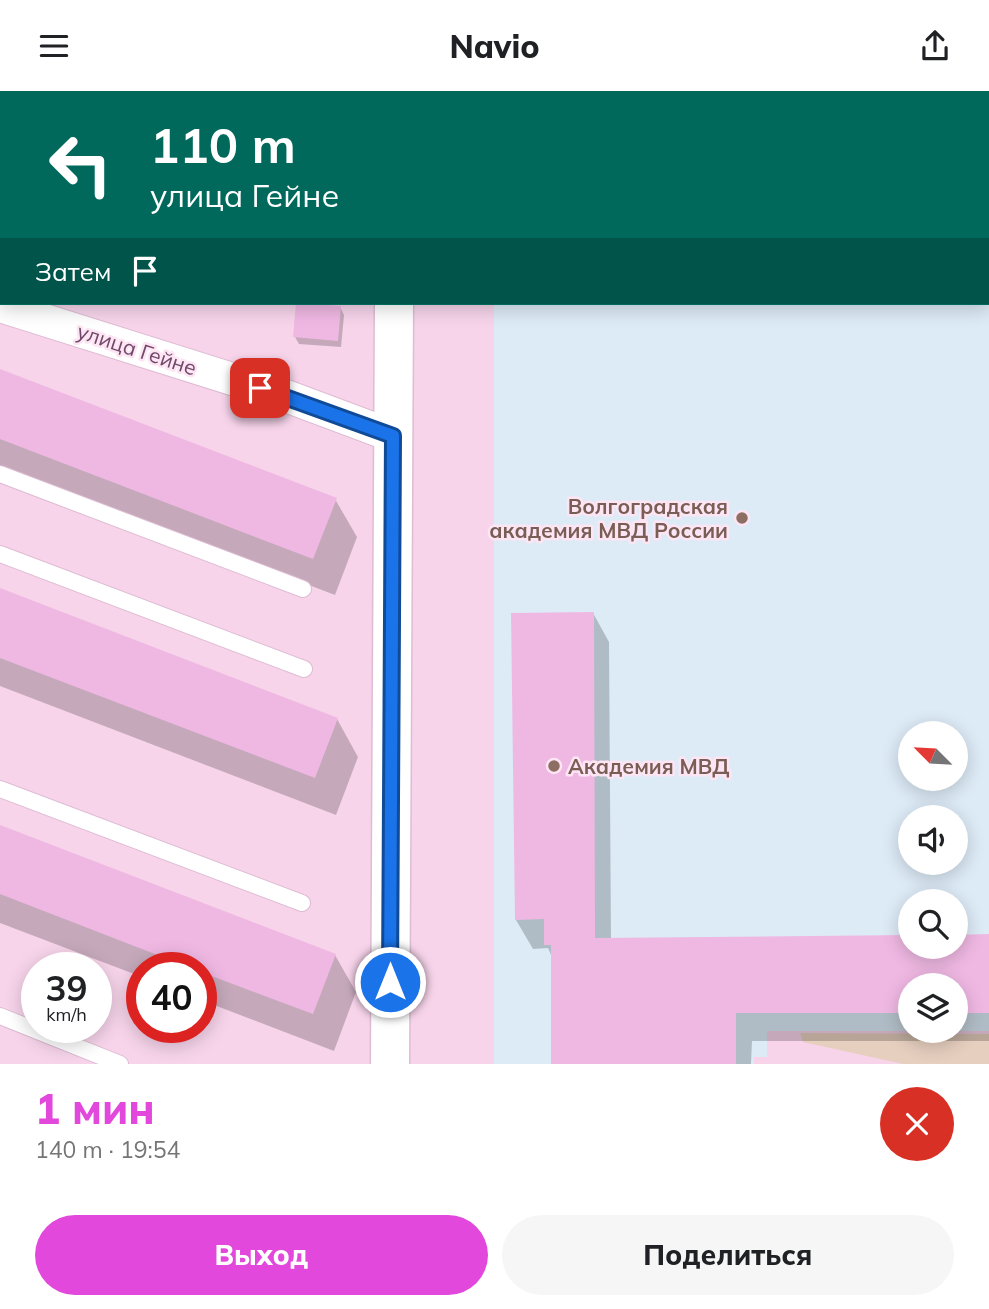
<!DOCTYPE html>
<html lang="ru">
<meta charset="utf-8">
<style>
body{margin:0;font-family:Mulish,sans-serif;background:#f6f6f6;color:#202124;height:100vh;display:flex;flex-direction:column;font-size:26px;white-space:nowrap}
*{box-sizing:border-box;margin:0}
p{font-size:23px;color:#757577}
.icon{flex:none;width:38px;height:38px;fill:none;stroke:currentColor;stroke-width:2;stroke-linecap:round;stroke-linejoin:round}
.map{position:relative;height:973px;overflow:hidden}
.side{display:flex;flex-direction:column;background:#fff;flex:1}
.side>*{flex:none}
.hud{position:absolute;left:0px;top:0px;width:990px;height:214px;box-shadow:0 4px 18px #0003;background:#00695c;color:#fff;overflow:hidden}
.needle{width:46px;rotate:294deg}
.buttons{position:absolute;left:898px;top:630px;display:grid;gap:14px}
.buttons a{display:grid;place-items:center;width:70px;height:70px;border-radius:50%;background:#fff;box-shadow:0 4px 18px #0003;font-size:35px}
.speed{position:absolute;left:21px;top:861px;display:flex;gap:14px;font-size:35px;font-weight:700;text-align:center}
.speed>*{display:grid;place-content:center;width:91px;height:91px;border-radius:50%;background:#fff;box-shadow:0 4px 18px #0003;line-height:1}
.speed small{font-size:18px;font-weight:400}
.speed .limit{border:10px solid #d22;background:#fff;color:#111}
.pin{position:absolute;display:grid;place-items:center;width:60px;height:60px;color:#fff;margin:-30px;border-radius:14px;box-shadow:0 4px 10px #0006}
.me{position:absolute;width:77px;margin:-38px;rotate:0deg;stroke-linejoin:round;filter:drop-shadow(0 0 5px #0008)}
.turn{display:flex;align-items:center;gap:24px;height:147px;padding:0 35px;font-size:32px}
.turn .icon{width:91px;height:91px;stroke-width:2.5}
.turn b{display:block;font-size:49px;line-height:60px}
.then{display:flex;align-items:center;height:66px;padding:0 35px;background:#0003;gap:14px;font-size:26px}
.round{display:grid;place-items:center;flex:none;width:74px;height:74px;border-radius:37px;background:#f6f6f6}
.overview{display:flex;align-items:center;justify-content:space-between;height:119px;padding:0 35px}
h1{font-size:42px;font-weight:800;line-height:52px;color:#e148db}
.button{display:flex;gap:14px;margin-top:auto;padding:14px 35px}
.button a{flex:1;height:80px;border-radius:42px;background:#e148db;color:#fff;font-size:28px;font-weight:800;line-height:80px;text-align:center}
.button a+a{background:#f6f6f6;color:#202124}
header{display:flex;justify-content:space-between;align-items:center;height:91px;padding:0 35px;background:#fff;font-size:32px;font-weight:800}
.map>svg:first-child{display:block}
</style>
<header><svg class="icon" aria-label="menu" viewBox="0 0 24 24"><path d="M4 6h16M4 12h16M4 18h16"/></svg>Navio<svg class="icon" aria-label="share" viewBox="0 0 24 24"><path d="M12 15V3M7 8l5-5 5 5M5 13v7h14v-7"/></svg></header>
<div class="map">
<svg width="989" height="973" viewBox="0 0 989 973">
<rect width="100%" height="100%" fill="#fbdfef"/>
<path fill="#f7d4ea" fill-rule="evenodd" d="M0,0H989V973H0ZM2,2H989V212H2ZM910,642H956V688H910ZM910,726H956V772H910ZM910,810H956V856H910ZM37,877H96V936H37ZM142,877H201V936H142ZM910,894H956V940H910Z"/>
<path fill="#ddebf7" fill-rule="evenodd" d="M494,0H989V940H767V966H754V973H494V212H989V2H494ZM910,642H956V688H910ZM910,726H956V772H910ZM910,810H956V856H910ZM910,894H956V940H910Z"/>
<polygon fill="#e7cfbf" points="800,942 989,943 989,973 903,973 803,951"/>
<g fill="#0003" fill-rule="evenodd">
<polygon points="159,0 268,0 267,2 160,2"/>
<polygon points="300,0 351,0 352,2 301,2"/>
<rect x="615" y="0" width="94" height="2"/>
<rect x="833" y="0" width="93" height="2"/>
<polygon points="0,112 2,113 2,161 0,161"/>
<polygon points="340,216 344,224 341,256 299,253 295,246"/>
<polygon points="0,280 335,408 357,446 335,504 0,376"/>
<polygon points="0,499 337,628 358,666 336,724 0,595"/>
<path d="M593,522L609,551L611,848L910,846V856H956V845H989V950H752L751,973H553L552,866L548,857L533,858L516,829ZM910,894H956V940H910Z"/>
<polygon points="0,736 335,864 356,901 334,960 201,909 201,877 142,877 142,886 0,832"/>
</g>
<g fill="#efb8e3">
<polygon points="296,212 341,215 338,250 293,246"/>
<polygon points="0,278 337,407 313,468 0,348"/>
<polygon points="0,497 338,627 315,687 0,567"/>
<polygon points="594,521 595,847 910,844 910,856 956,856 956,844 989,843 989,922 956,922 956,894 910,894 910,922 736,922 736,973 551,973 551,854 544,854 544,828 515,829 511,522"/>
<polygon points="0,734 336,863 313,923 201,881 201,877 191,877 0,803"/>
</g>
<g fill="none" stroke-linecap="round" stroke-linejoin="round">
<g stroke="#debcd4" stroke-width="18">
<g id="service">
<polyline points="0,383 303,498"/>
<polyline points="0,463 304,578"/>
<polyline points="0,698 302,812"/>
<polyline points="0,925 120,973"/>
</g>
</g>
<g stroke="#debcd4" stroke-width="34">
<polyline id="minor" points="0,215 286,305 393,345"/>
</g>
<g stroke="#debcd4" stroke-width="41">
<g id="tertiary">
<polyline points="397,2 397,0"/>
<polyline points="390,973 394,212"/>
</g>
</g>
<use href="#service" stroke="#fff" stroke-width="16"/>
<use href="#minor" stroke="#fff" stroke-width="32"/>
<use href="#tertiary" stroke="#fff" stroke-width="38"/>
</g>
<g fill="none" stroke-linecap="round" stroke-linejoin="round">
<g stroke="#114b97" stroke-width="18">
<polyline id="route" points="260,297 393,345 390,891"/>
</g>
<use href="#route" stroke="#1a73e8" stroke-width="12"/>
</g>
<g fill="#8d6e63" stroke="#fee5f4" stroke-width="2.5">
<circle cx="742" cy="427" r="7"/>
<circle cx="554" cy="675" r="7"/>
</g>
<g text-anchor="middle" dominant-baseline="central" stroke-width="5" stroke-linejoin="round" paint-order="stroke">
<g font-size="21" fill="#704869" stroke="#fee5f4">
<text transform="translate(137 258) rotate(18)">улица Гейне</text>
</g>
<g font-size="21" font-weight="bold" fill="#785e54" stroke="#fee5f4" text-anchor="end">
<text x="728" y="415">Волгоградская<tspan x="728" dy="24">академия МВД России</tspan></text>
<text x="568" y="675" text-anchor="start">Академия МВД</text>
</g>
</g>
</svg>
<div class="buttons">
<a><svg class="needle" viewBox="-14 -14 28 28"><path d="M0-13l5 13h-10z" fill="#e53935"/><path d="M0 13l5-13h-10z" fill="#757577"/></svg></a>
<a><svg class="icon" aria-label="sound" viewBox="0 0 24 24"><path d="M4 9h4l5-4v14l-5-4H4zM17 9q2 3 0 6"/></svg></a>
<a><svg class="icon" aria-label="search" viewBox="0 0 24 24"><circle cx="10" cy="10" r="6"/><path d="M15 15l6 6"/></svg></a>
<a><svg class="icon" aria-label="layers" viewBox="0 0 24 24"><path d="M12 4l9 5-9 5-9-5zM3 14l9 5 9-5"/></svg></a>
</div>
<div class="speed"><div>39<small>km/h</small></div><div class="limit">40</div></div>
<div class="pin" style="left:260px;top:297px;background:#d93025"><svg class="icon" aria-label="arrive" viewBox="0 0 24 24"><path d="M6 21V4h12l-3 4 3 4H6"/></svg></div>
<svg class="me" style="left:390px;top:891px" viewBox="-20 -20 40 40"><circle r="17" fill="#1a73e8" stroke="#fff" stroke-width="3"/><path d="M0-11L8 9 0 5-8 9z" fill="#fff"/></svg>
<div class="hud">
<div class="turn"><svg class="icon" aria-label="left" viewBox="0 0 24 24"><path d="M17 20v-9H6M10 6l-5 5 5 5"/></svg><div><b>110 m</b>улица Гейне</div></div>
<div class="then">Затем<svg class="icon" aria-label="arrive" viewBox="0 0 24 24"><path d="M6 21V4h12l-3 4 3 4H6"/></svg></div>
</div>
</div>
<section class="side">
<div class="overview"><div><h1>1 мин</h1><p>140 m · 19:54</p></div><a class="round" style="background:#d93025;color:#fff"><svg class="icon" aria-label="close" viewBox="0 0 24 24"><path d="M6 6l12 12M18 6L6 18"/></svg></a></div>
<div class="button"><a>Выход</a><a>Поделиться</a></div>
</section>
